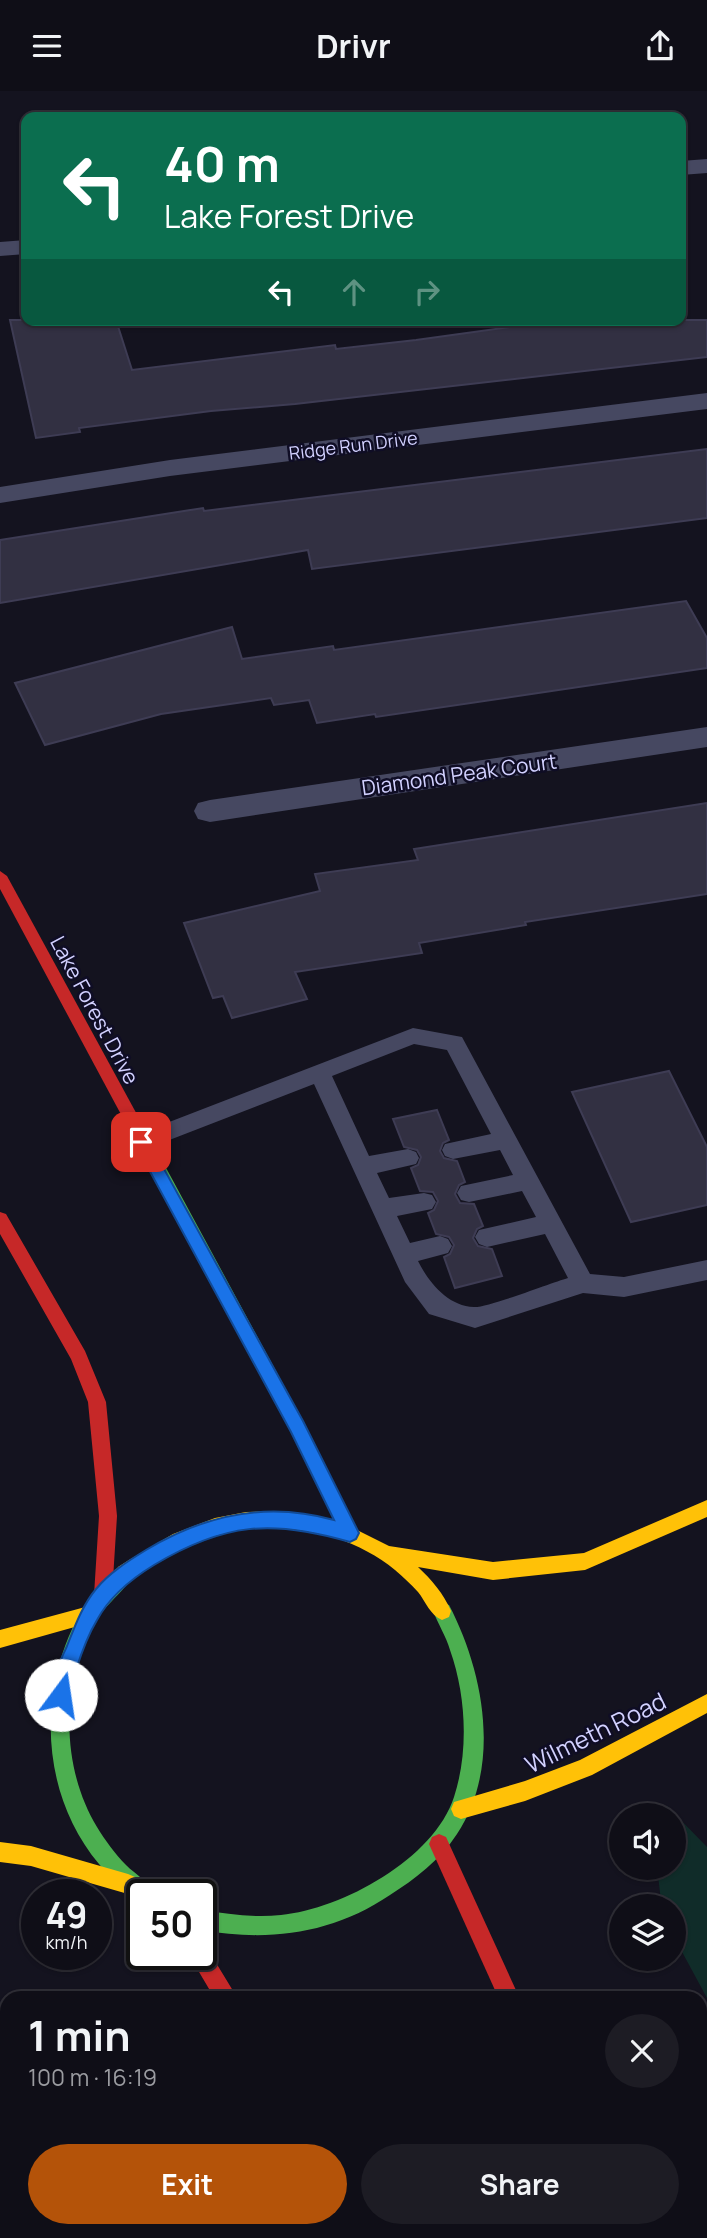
<!DOCTYPE html>
<meta charset="utf-8">
<style>
body{margin:0;font-family:Manrope,sans-serif;background:#1d1c24;color:#f1f3f6;height:100vh;display:flex;flex-direction:column;font-size:26px;white-space:nowrap}
*{box-sizing:border-box;margin:0}
p{font-size:23px;color:#9b9ca1}
.icon{flex:none;width:38px;height:38px;fill:none;stroke:currentColor;stroke-width:2;stroke-linecap:round;stroke-linejoin:round}
.map{position:relative;flex:1;overflow:hidden}
.sheet{position:absolute;left:0px;top:1900px;width:707px;height:247px;display:flex;flex-direction:column;background:#0f0e17;border-radius:21px 21px 0 0;box-shadow:0 2px 5px #0004,0 0 0 2px #2f2e36}
.sheet>*{flex:none}
.banner{position:absolute;left:21px;top:21px;width:665px;height:214px;border-radius:14px;box-shadow:0 2px 5px #0004,0 0 0 2px #2f2e36;background:#0b6e4f;color:#fff;overflow:hidden}
.fabs{position:absolute;left:609px;top:1712px;display:grid;gap:14px}
.fabs a{display:grid;place-items:center;width:77px;height:77px;border-radius:50%;background:#0f0e17;box-shadow:0 2px 5px #0004,0 0 0 2px #2f2e36;font-size:35px}
.speed{position:absolute;left:21px;top:1788px;display:flex;gap:14px;font-size:35px;font-weight:700;text-align:center}
.speed>*{display:grid;place-content:center;width:91px;height:91px;border-radius:50%;background:#0f0e17;box-shadow:0 2px 5px #0004,0 0 0 2px #2f2e36;line-height:1}
.speed small{font-size:18px;font-weight:400}
.speed .limit{border:4px solid #111;border-radius:10px;background:#fff;color:#111}
.pin{position:absolute;display:grid;place-items:center;width:60px;height:60px;color:#fff;margin:-30px;border-radius:14px;box-shadow:0 4px 10px #0006}
.me{position:absolute;width:77px;margin:-38px;rotate:14deg;stroke-linejoin:round;filter:drop-shadow(0 0 5px #0008)}
.turn{display:flex;align-items:center;gap:24px;height:147px;padding:0 28px;font-size:32px}
.turn .icon{width:91px;height:91px;stroke-width:2.5}
.turn b{display:block;font-size:49px;line-height:60px}
.lanes{display:flex;align-items:center;height:66px;padding:0 28px;background:#0003;justify-content:center;gap:35px;direction:ltr}
.lanes .off{opacity:.35}
.round{display:grid;place-items:center;flex:none;width:74px;height:74px;border-radius:37px;background:#1d1c24}
.overview{display:flex;align-items:center;justify-content:space-between;height:119px;padding:0 28px}
h1{font-size:42px;font-weight:700;line-height:52px}
.cta{display:flex;gap:14px;margin-top:auto;padding:14px 28px}
.cta a{flex:1;height:80px;border-radius:42px;background:#b45309;color:#fff;font-size:28px;font-weight:700;line-height:80px;text-align:center}
.cta a+a{background:#1d1c24;color:#f1f3f6}
header{display:flex;justify-content:space-between;align-items:center;height:91px;padding:0 28px;background:#0f0e17;font-size:32px;font-weight:700}
.map>svg:first-child{display:block}
</style>
<header><svg class="icon" aria-label="menu" viewBox="0 0 24 24"><path d="M4 6h16M4 12h16M4 18h16"/></svg>Drivr<svg class="icon" aria-label="share" viewBox="0 0 24 24"><path d="M12 15V3M7 8l5-5 5 5M5 13v7h14v-7"/></svg></header>
<div class="map">
<svg width="707" height="2147" viewBox="0 0 707 2147">
<rect width="100%" height="100%" fill="#14131f"/>
<polygon fill="#102c29" points="667,1715 707,1756 707,1907 674,1846 674,1815 662,1815 661,1810 657,1776 674,1776 674,1724 664,1724"/>
<g fill="#323042" stroke="#3e3c54" stroke-width="2">
<polygon points="10,229 116,229 132,279 335,254 336,258 416,249 561,229 707,229 707,266 295,313 211,320 79,337 80,341 36,347"/>
<polygon points="707,358 707,427 312,478 308,459 0,512 0,449 203,417 204,420"/>
<polygon points="686,510 707,547 707,577 376,626 375,623 317,632 309,609 274,614 271,607 161,623 45,654 15,592 232,536 242,568 333,555 334,559"/>
<polygon points="707,712 707,803 525,831 526,834 419,852 422,862 295,881 307,908 232,927 223,905 213,907 184,832 320,800 315,783 418,769 414,758"/>
<polygon points="669,980 707,1056 707,1114 631,1131 572,1001"/>
<polygon points="437,1019 449,1049 443,1052 440,1060 444,1067 457,1070 465,1091 459,1094 455,1103 460,1112 474,1113 483,1135 477,1138 473,1147 478,1155 492,1158 502,1185 455,1197 444,1166 450,1163 454,1154 449,1146 436,1143 428,1122 434,1119 438,1110 433,1101 420,1100 411,1077 418,1074 421,1066 417,1059 404,1056 393,1028"/>
</g>
<g fill="none" stroke-linecap="round" stroke-linejoin="round">
<path fill="#464861" fill-rule="evenodd" d="M413,937L462,946L590,1183L624,1186L707,1169V1189L624,1206L583,1202L475,1237L429,1223L405,1191L314,993L141,1060L133,1057L130,1051L133,1045ZM414,953L447,959L491,1043L445,1053L442,1059L445,1065L453,1068L500,1059L513,1084L461,1095L457,1102L461,1109L469,1111L522,1100L536,1126L479,1139L475,1146L479,1153L487,1156L545,1143L568,1187C551,1192 487,1217 474,1216C448,1215 429,1192 418,1170L448,1162L452,1155L448,1148L440,1145L410,1152L397,1125L432,1118L436,1111L432,1104L424,1102L389,1107L377,1082L416,1073L419,1067L416,1061L408,1058L369,1065L332,985Z"/>
<g fill="#464861" fill-rule="evenodd">
<polygon points="707,68 707,82 681,84 681,70"/>
<polygon points="26,149 26,163 0,165 0,151"/>
<polygon points="707,302 707,318 170,385 0,412 0,396 170,369"/>
<polygon points="707,636 707,656 210,731 198,728 194,720 198,712 210,709"/>
</g>
<g fill="#4caf50" fill-rule="evenodd">
<polygon points="152,1060 158,1062 303,1330 359,1442 356,1448 350,1450 344,1448 291,1340 144,1066 146,1062"/>
<path d="M125,1473L132,1476L134,1482C128,1497 107,1512 98,1527C60,1589 60,1675 97,1736C105,1749 115,1763 126,1774C136,1784 150,1791 155,1804H142V1813C125,1805 111,1787 99,1773C40,1703 36,1598 82,1519C92,1502 106,1481 125,1473Z"/>
<path d="M442,1511L449,1514C484,1581 502,1675 457,1743C440,1769 415,1788 390,1804C332,1843 269,1851 201,1839V1819C228,1823 254,1827 281,1824C342,1818 434,1768 454,1706C469,1660 466,1604 450,1559C446,1545 438,1533 433,1520L435,1514Z"/>
</g>
<g fill="#ffc107" fill-rule="evenodd">
<path d="M707,1409V1426L585,1479L493,1489L418,1476C431,1488 444,1503 451,1520L449,1526L442,1529C430,1524 426,1511 418,1501C411,1493 403,1486 395,1479C345,1438 267,1425 206,1446C179,1455 155,1472 132,1488L125,1491L118,1488L116,1482L118,1476L129,1469L173,1443L215,1427L246,1421L278,1420L311,1424L349,1435L389,1455L493,1471L584,1462Z"/>
<polygon points="89,1515 96,1518 98,1524 96,1530 0,1557 0,1539"/>
<polygon points="707,1603 707,1622 592,1684 525,1710 461,1728 454,1725 451,1718 454,1711 525,1690 580,1669"/>
<polygon points="0,1751 31,1755 128,1783 135,1786 138,1793 135,1800 128,1803 31,1775 0,1771"/>
<polygon points="368,2140 393,2140 395,2147 370,2147"/>
<polygon points="630,2140 654,2140 656,2147 632,2147"/>
</g>
<g fill="#c62828" fill-rule="evenodd">
<polygon points="0,780 7,785 158,1062 160,1066 158,1070 146,1070 0,798"/>
<polygon points="0,1121 6,1123 85,1260 106,1311 117,1425 112,1504 110,1510 103,1513 96,1510 94,1504 99,1425 88,1311 71,1268 0,1143"/>
<polygon points="439,1743 446,1746 520,1908 499,1908 429,1753 432,1746"/>
<polygon points="201,1854 207,1857 238,1908 215,1908 189,1864 201,1864"/>
</g>
</g>
<path fill="#1a73e8" stroke="#114b97" stroke-width="2" d="M141,1045L147,1047L303,1330L359,1442L356,1448L350,1451C272,1428 224,1432 154,1474C131,1488 110,1505 97,1529C88,1544 81,1563 76,1579C72,1589 73,1600 68,1610L61,1613L55,1610C47,1593 60,1571 67,1555C75,1535 82,1515 96,1498C109,1482 128,1470 146,1459C204,1424 267,1410 334,1429L291,1341L134,1051Z"/>
<g text-anchor="middle" dominant-baseline="central" stroke-width="5" stroke-linejoin="round" paint-order="stroke">
<g font-size="18" fill="#d2d1ff" stroke="#0f0d25">
<text transform="translate(353 354) rotate(-7)">Ridge Run Drive</text>
</g>
<g font-size="21" fill="#d2d1ff" stroke="#0f0d25">
<text transform="translate(459 683) rotate(-8)">Diamond Peak Court</text>
<text transform="translate(95 919) rotate(62)">Lake Forest Drive</text>
</g>
<g font-size="24" fill="#d2d1ff" stroke="#0f0d25">
<text transform="translate(595 1641) rotate(-26)">Wilmeth Road</text>
</g>
</g>
</svg>
<div class="fabs">
<a><svg class="icon" aria-label="sound" viewBox="0 0 24 24"><path d="M4 9h4l5-4v14l-5-4H4zM17 9q2 3 0 6"/></svg></a>
<a><svg class="icon" aria-label="layers" viewBox="0 0 24 24"><path d="M12 4l9 5-9 5-9-5zM3 14l9 5 9-5"/></svg></a>
</div>
<div class="speed"><div>49<small>km/h</small></div><div class="limit">50</div></div>
<div class="pin" style="left:141px;top:1051px;background:#d93025"><svg class="icon" aria-label="arrive" viewBox="0 0 24 24"><path d="M6 21V4h12l-3 4 3 4H6"/></svg></div>
<svg class="me" style="left:61px;top:1604px" viewBox="-20 -20 40 40"><circle r="19" fill="#fff"/><path d="M0-13L10 11 0 6-10 11z" fill="#1a73e8"/></svg>
<div class="banner">
<div class="turn"><svg class="icon" aria-label="left" viewBox="0 0 24 24"><path d="M17 20v-9H6M10 6l-5 5 5 5"/></svg><div><b>40 m</b>Lake Forest Drive</div></div>
<div class="lanes"><svg class="icon" aria-label="left" viewBox="0 0 24 24"><path d="M17 20v-9H6M10 6l-5 5 5 5"/></svg><svg class="icon off" aria-label="ahead" viewBox="0 0 24 24"><path d="M12 20V5M6 11l6-6 6 6"/></svg><svg class="icon off" aria-label="right" viewBox="0 0 24 24"><path d="M7 20v-9h11M14 6l5 5-5 5"/></svg></div>
</div>
<section class="sheet">
<div class="overview"><div><h1>1 min</h1><p>100 m · 16:19</p></div><a class="round"><svg class="icon" aria-label="close" viewBox="0 0 24 24"><path d="M6 6l12 12M18 6L6 18"/></svg></a></div>
<div class="cta"><a>Exit</a><a>Share</a></div>
</section>
</div>
